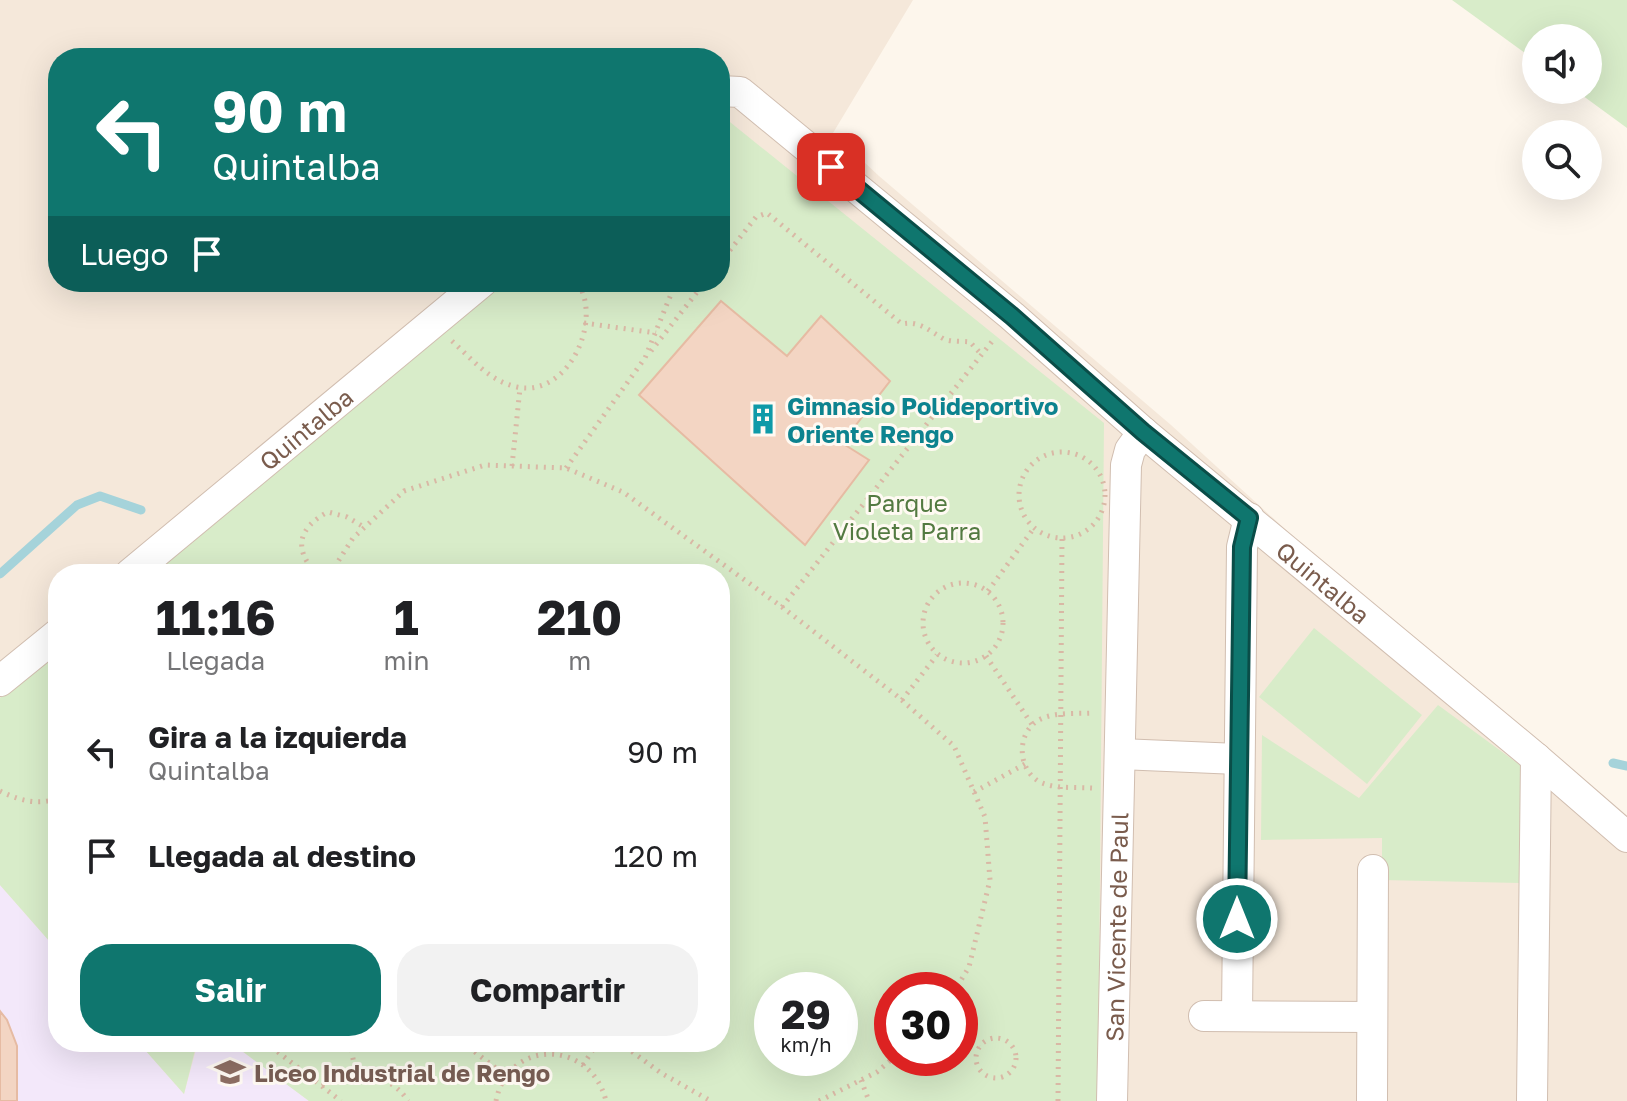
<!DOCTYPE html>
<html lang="es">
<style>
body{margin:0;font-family:"Golos Text",sans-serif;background:#f2f2f2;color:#202124;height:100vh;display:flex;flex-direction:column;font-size:30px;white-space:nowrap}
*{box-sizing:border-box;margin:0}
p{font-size:26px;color:#757577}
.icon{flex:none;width:44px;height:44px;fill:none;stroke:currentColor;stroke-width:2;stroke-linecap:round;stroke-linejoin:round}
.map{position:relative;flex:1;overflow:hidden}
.panel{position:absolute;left:48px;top:564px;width:682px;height:488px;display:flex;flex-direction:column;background:#fff;border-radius:32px;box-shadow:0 8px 32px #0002}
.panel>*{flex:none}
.banner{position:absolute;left:48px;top:48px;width:682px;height:244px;border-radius:32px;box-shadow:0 8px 32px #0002;background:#0f766e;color:#fff;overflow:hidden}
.buttons{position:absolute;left:1522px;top:24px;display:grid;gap:16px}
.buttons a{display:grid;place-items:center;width:80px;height:80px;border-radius:50%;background:#fff;box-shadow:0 8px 32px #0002;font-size:40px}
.speed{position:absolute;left:754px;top:972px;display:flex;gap:16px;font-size:40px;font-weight:700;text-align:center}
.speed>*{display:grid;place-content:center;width:104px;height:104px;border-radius:50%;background:#fff;box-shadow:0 8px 32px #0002;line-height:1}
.speed small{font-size:20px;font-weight:400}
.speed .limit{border:12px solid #d22;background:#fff;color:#111}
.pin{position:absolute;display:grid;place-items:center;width:68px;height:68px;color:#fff;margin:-34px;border-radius:16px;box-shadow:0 4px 12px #0006}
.me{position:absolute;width:88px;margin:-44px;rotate:0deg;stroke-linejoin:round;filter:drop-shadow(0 0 6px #0008)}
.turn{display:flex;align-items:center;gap:28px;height:168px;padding:0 32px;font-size:36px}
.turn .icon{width:104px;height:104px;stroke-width:2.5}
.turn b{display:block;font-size:56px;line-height:68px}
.then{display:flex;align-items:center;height:76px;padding:0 32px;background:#0003;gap:16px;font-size:30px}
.eta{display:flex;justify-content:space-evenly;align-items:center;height:136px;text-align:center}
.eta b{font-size:48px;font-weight:700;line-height:56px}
.button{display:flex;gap:16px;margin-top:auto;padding:16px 32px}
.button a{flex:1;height:92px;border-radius:32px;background:#0f766e;color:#fff;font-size:32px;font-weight:700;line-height:92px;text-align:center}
.button a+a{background:#f2f2f2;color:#202124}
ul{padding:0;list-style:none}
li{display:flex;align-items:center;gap:24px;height:104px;padding:0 32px}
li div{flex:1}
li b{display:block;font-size:30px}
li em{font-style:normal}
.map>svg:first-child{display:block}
</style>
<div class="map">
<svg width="1627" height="1101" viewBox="0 0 1627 1101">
<rect width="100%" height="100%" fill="#fdf6ec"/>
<path fill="#f5e8da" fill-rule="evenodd" d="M0,0H913L833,133L879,176L1171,425L1536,758L1627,825V1101H0ZM58,58H720V282H58ZM58,574H720V1042H58ZM772,990H840V1058H772ZM892,990H960V1058H892Z"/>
<polygon fill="#f3e8fa" points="0,885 58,951 58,1042 138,1042 184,1094 198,1042 230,1042 309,1101 0,1101"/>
<g fill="#d8ecc9" fill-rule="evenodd">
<polygon points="1452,0 1627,0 1627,128 1575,90 1588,90 1588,38 1536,38 1536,61"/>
<path d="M720,114L1104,423L1098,1101H309L230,1042H720V574H145L485,282H720ZM772,990H840V1058H772ZM892,990H960V1058H892Z"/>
<polygon points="1314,628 1422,715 1367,784 1259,697"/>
<polygon points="58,649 58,951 0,885 0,698"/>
<polygon points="1438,705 1520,765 1520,883 1382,880 1382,838 1261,840 1262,735 1359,798"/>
<polygon points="138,1042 197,1042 184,1094"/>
</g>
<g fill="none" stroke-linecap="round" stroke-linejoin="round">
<g stroke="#a5d3da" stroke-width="9">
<polyline points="0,574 77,505 100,496 141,510"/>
<polyline points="1613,763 1627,766"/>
</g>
</g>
<g fill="#f3d5c3" stroke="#e6bba3" stroke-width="2">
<polygon points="721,301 787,356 821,316 890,381 842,443 869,460 805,545 639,395"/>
<polygon points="0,1011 7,1020 17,1046 17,1101 0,1101"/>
</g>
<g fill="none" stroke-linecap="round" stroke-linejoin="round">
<g stroke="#d1beb0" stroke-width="32">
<g id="minor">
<path id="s1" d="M720,91L740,92L1012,316L1143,432L1536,758L1627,837"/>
<path id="s2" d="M130,574L482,282"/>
<polyline points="0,681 58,634"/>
<polyline points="1120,754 1238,759"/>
<polyline points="1237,1015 1242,547 1249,518"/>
<polyline points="1204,1016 1372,1017"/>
<path id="s3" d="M1112,1101L1126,465L1130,450L1143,432"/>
<polyline points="1372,1101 1373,870"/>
<polyline points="1532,1101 1536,758"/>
</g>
</g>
<g stroke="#d9b8a5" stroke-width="5" stroke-dasharray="2 6" stroke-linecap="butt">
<path d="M720,263L756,217L767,213L902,324C919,320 929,331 944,339C951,342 962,341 970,342L982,355"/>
<polyline points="584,323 656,333"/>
<path d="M452,341C472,359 489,381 517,387C568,398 604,320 577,282"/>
<polyline points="651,351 705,282"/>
<circle cx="1062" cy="495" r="43"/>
<polyline points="512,466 520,388"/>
<polyline points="566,468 645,358 676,282"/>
<path d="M317,574C292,549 299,527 328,512L347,517L364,527"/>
<polyline points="330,574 353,538 404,491 485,465 566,468 623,492 782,607 897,696 954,746 985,817 990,880 969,967 955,990"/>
<circle cx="963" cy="623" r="40"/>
<polyline points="988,591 1034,528"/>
<polyline points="782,607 994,339"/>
<polyline points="986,656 1033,726"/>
<polyline points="902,700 937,655"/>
<path d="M1092,788C1076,787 1057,789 1042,783C1015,771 1016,728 1043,718C1058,712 1077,714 1093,713"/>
<path d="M0,791C18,800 38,806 58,798"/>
<polyline points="974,792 1025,764"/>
<polyline points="960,1032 979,1047"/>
<circle cx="996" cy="1058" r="20"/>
<polyline points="265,1042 341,1101"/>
<polyline points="350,1042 356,1075"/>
<polyline points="462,1042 506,1076"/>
<polyline points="619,1042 661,1073 711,1101"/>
<polyline points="583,1065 598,1042"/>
<polyline points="861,1080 869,1101"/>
<path d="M322,1086C352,1071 388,1070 408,1101"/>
<path d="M496,1101C508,1038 591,1039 606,1101"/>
<polyline points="819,1101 877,1072 893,1058"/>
<polyline points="1058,1101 1062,538"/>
</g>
<use href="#minor" stroke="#fff" stroke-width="30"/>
</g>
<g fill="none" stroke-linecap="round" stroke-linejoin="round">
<g stroke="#0a4d48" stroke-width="20">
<polyline id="route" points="831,167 1012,316 1143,432 1249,518 1242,547 1237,919"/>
</g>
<use href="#route" stroke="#0f766e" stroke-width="14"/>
</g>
<defs>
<g id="building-bare" transform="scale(2.4)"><path d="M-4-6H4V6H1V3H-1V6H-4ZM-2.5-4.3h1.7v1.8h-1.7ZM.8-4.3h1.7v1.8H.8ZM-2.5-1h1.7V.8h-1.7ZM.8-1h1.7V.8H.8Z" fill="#0f9aa8" stroke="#fffaf3" stroke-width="2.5" paint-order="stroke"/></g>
<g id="school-bare" transform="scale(2.4)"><path d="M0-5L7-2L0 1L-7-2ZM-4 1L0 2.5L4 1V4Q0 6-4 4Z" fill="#8d6e63" stroke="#fffaf3" stroke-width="2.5" paint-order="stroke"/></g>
</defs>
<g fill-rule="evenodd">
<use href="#building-bare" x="763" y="419"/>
<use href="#school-bare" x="230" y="1072"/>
</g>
<g text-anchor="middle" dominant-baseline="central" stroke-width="6" stroke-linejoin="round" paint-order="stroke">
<g font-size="24" font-weight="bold" fill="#0d838f" stroke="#fffaf3" text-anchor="start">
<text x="787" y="405">Gimnasio Polideportivo<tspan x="787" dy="28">Oriente Rengo</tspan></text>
</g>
<g font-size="24" fill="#7a5c4d" stroke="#fffaf3">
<text stroke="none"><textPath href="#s2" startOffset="228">Quintalba</textPath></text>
<text stroke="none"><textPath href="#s1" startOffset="782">Quintalba</textPath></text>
<text stroke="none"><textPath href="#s3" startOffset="174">San Vicente de Paul</textPath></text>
</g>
<g font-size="24" fill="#537a41" stroke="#fffaf3">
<text x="907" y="502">Parque<tspan x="907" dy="28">Violeta Parra</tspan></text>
</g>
<g font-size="24" font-weight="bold" fill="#785e54" stroke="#fffaf3" text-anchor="start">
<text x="254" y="1072">Liceo Industrial de Rengo</text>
</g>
</g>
</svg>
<div class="buttons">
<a><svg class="icon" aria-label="sound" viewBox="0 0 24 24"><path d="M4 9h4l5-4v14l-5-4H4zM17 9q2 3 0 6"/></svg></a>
<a><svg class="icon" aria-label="search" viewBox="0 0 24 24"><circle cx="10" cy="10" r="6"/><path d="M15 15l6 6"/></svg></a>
</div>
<div class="speed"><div>29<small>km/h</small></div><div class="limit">30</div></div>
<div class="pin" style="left:831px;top:167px;background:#d93025"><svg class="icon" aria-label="arrive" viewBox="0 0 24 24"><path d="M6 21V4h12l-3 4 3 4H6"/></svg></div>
<svg class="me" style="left:1237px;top:919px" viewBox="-20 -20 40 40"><circle r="17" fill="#0f766e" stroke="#fff" stroke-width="3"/><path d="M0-11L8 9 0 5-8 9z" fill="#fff"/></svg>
<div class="banner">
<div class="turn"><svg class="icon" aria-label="left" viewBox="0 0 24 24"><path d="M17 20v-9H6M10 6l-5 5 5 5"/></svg><div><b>90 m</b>Quintalba</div></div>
<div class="then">Luego<svg class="icon" aria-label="arrive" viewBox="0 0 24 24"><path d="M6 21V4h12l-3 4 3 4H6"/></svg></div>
</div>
<section class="panel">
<div class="eta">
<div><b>11:16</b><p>Llegada</p></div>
<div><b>1</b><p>min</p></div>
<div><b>210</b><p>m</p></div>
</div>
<ul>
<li><svg class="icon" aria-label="left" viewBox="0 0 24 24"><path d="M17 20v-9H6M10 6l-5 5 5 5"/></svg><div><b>Gira a la izquierda</b><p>Quintalba</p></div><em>90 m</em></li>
<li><svg class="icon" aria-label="arrive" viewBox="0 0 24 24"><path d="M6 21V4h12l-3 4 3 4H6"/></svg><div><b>Llegada al destino</b></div><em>120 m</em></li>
</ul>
<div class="button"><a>Salir</a><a>Compartir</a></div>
</section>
</div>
